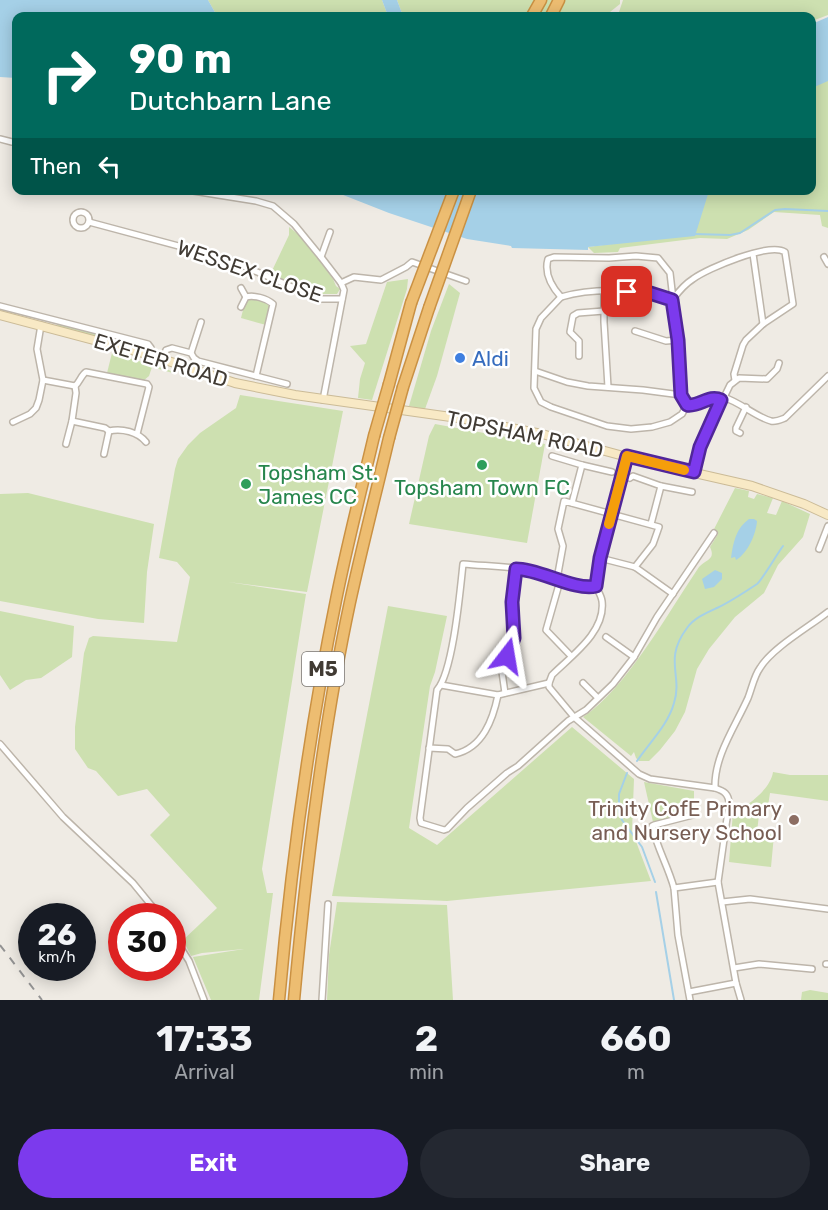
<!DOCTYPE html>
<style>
body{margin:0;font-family:Rubik,sans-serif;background:#242831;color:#f1f3f6;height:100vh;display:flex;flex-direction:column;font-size:22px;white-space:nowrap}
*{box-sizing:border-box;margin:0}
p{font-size:20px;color:#9ea1a6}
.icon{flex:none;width:33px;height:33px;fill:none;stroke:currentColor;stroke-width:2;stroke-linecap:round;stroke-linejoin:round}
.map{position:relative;height:1000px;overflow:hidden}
.drawer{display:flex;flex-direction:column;background:#171b24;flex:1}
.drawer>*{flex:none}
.banner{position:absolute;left:12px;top:12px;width:804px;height:183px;border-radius:12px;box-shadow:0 3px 15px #0003;background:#00695c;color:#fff;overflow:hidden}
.speed{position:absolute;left:18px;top:903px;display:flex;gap:12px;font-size:30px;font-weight:700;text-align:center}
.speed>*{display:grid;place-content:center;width:78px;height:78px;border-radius:50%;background:#171b24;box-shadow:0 3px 15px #0003;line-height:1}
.speed small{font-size:15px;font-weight:400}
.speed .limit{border:9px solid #d22;background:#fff;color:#111}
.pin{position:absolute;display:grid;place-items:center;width:51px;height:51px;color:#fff;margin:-26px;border-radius:12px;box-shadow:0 3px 9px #0006}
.me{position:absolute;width:66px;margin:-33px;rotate:14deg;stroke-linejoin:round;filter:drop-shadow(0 0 4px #0008)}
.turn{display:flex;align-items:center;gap:21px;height:126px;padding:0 18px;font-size:27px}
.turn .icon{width:78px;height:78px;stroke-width:2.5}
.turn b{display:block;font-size:42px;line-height:51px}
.then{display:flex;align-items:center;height:57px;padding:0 18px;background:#0003;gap:12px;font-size:22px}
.eta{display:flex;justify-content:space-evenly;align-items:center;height:102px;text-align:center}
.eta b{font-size:36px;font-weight:700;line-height:42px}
.cta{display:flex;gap:12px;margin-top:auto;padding:12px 18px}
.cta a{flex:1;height:69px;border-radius:36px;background:#7c3aed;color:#fff;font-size:24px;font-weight:700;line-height:69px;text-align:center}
.cta a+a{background:#242831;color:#f1f3f6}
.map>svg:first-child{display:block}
</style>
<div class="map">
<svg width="828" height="1000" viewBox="0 0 828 1000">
<rect width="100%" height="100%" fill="#efebe4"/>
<g fill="#cde0b0">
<polygon points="208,0 382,0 388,16 217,16"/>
<polygon points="397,0 620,0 620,4 605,16 403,16"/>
<polygon points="623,0 828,0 828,15 812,21 812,16 615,16 619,12"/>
<polygon points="828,76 828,228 822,226 820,215 774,212 748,230 727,239 700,238 620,248 618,252 594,253 588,247 611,244 655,191 812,190 812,78"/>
<polygon points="289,227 303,238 333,279 336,286 340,289 337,294 318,294 270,275 289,235"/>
<polygon points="408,279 407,289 372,400 358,398 360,379 365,363 350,346 366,344 387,282"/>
<polygon points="449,284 460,293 437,376 425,409 409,406 431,331"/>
<polygon points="253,298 266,302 271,309 266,325 241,318 245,302"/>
<polygon points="57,324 147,347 147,350 58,327"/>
<polygon points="112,353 169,370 176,374 152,367 149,376 143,381 107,373"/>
<polygon points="240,395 343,411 307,592 228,582 306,594 262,869 267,893 273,893 259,1000 211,1000 193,957 244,949 202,953 191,956 183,940 217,908 150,835 170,815 147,789 118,796 96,771 88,768 75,749 75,727 84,653 89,638 93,636 177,642 190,577 177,562 159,558 175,469 178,459 188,445 200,433 236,408"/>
<polygon points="435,424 545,444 527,543 409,524 429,436"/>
<path d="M735,488L749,491L748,497L754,499L757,494L773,498L767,513L776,515L782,501L810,514L803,537L778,565L764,593L735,617L709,649L697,669L685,712L675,731L660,750L649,761H639L636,758L634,752L631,756L583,717C626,689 669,611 699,567C706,559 716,560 710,547L718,534L713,531Z"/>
<polygon points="28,493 154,524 147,572 144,623 98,619 0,601 0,494"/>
<polygon points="388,606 447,616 435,672 430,686 409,828 437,845 572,727 634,779 632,831 651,881 447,901 332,896"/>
<polygon points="0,611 74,626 72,657 41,678 26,680 10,690 0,675"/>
<path d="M773,772L790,775H828V801L770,793L768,806H760L757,832L774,835L771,867L729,862L733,812C749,806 771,788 773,772Z"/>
<polygon points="644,782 694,791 694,808 691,812 653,822"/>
<polygon points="337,902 447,905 453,1000 327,1000 329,955"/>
<polygon points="810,990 828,993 828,1000 801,1000 802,992"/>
</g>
<g fill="#a5d0e7">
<polygon points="0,0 208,0 217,16 16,16 16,78 0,77"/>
<polygon points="382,0 397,0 403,16 388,16"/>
<polygon points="828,17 828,81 812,88 812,24"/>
<polygon points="333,191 709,191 695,236 588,247 588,250 512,248 511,246 467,239 389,213"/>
<path d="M749,519H754L757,521C756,535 747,554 736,560L735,557L731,558C733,543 736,528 749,519Z"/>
<polygon points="715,570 722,573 722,579 714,587 705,589 702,579"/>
</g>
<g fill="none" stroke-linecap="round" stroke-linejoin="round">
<g stroke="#a5d0e7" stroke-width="2">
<polyline points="694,234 730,235 740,233 775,210 785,209 828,211"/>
<path d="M637,761C649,743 668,725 674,703C683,675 663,660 687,628C694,618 706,613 717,608C730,602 745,592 757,584C762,580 777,554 783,546"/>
<polyline points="627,773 619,794 619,811 622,820 642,847 655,882"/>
<polyline points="656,892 674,1000"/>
</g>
<g stroke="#bdb5aa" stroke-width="8">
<g id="street">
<polyline points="0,139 12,142"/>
<polyline points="187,190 256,201 273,206 294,224 321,257"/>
<circle cx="81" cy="220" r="8"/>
<polyline points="89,222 227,259 320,299 342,299"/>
<polyline points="753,254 763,324"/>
<polyline points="824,257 828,264"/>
<polyline points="341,283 354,277 381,280 406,267 412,262 466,281"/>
<polyline points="241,288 246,297"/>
<polyline points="604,291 604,322 608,387"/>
<path d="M561,297C552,287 544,273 548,259L554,257L609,258L636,256L658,258L670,273L680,360L681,395L687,405"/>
<polyline points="561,297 541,318 536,329 534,388 541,402 551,407 607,426 631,429 652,427 670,422 682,414 687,405"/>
<path d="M561,297C596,287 637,289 672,300"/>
<path d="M673,299C679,291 685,284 693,279C708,268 770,242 785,252L793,304L763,324L746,340L743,345L734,374L735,380"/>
<polyline points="0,306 148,344 151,348 150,355"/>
<polyline points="635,331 666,341 678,340"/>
<polyline points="191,353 201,322"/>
<polyline points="579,356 579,341 570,332 573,316 578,313 604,311"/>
<path d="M163,359L166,350L172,348L191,353L194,358L198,361L256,376L273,304C266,298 254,295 246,297L241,307"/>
<polyline points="535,371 567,382 588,386 643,390 681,395"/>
<polyline points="256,376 287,384"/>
<polyline points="43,380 75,386"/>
<path d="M75,386C80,382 81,375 86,372L147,384L149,387L137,434"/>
<path d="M75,386L76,393L72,421L105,428L109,431C122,428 138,432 146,442"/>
<path d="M723,397C740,402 756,417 771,421C776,422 780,420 785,418L828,376"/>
<polyline points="323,400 344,290 341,283 321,257 330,232"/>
<path d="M687,405C700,407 710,394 721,400"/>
<polyline points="13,422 30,414 36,408 39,400 43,380 37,349 41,325"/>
<polyline points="740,433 736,431 736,428 746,407"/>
<polyline points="66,444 72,421"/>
<polyline points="104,454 109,431"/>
<polyline points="552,456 582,465 572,503"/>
<path d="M627,456L595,583C596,589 601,594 602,601C606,632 571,656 552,675L549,683V687L574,717L639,774L650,779L715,788C724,791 729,794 729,804L718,882L736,983L741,1000"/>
<polyline points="582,465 612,472"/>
<polyline points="694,472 700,447 730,385 739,378 767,379 777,369 779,363"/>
<polyline points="630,478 633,476 661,486 651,524"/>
<polyline points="661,486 692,492"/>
<polyline points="819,549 828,526"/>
<polyline points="600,558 635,567 673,594"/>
<polyline points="557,579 563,546 558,529 564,501 659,527 653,544 635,567"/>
<polyline points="560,581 546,630 571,656"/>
<path d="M595,586C573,591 549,573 528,570C507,566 484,566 463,564C460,592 453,672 437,690L420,818L421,823L444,830L447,829L467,808L507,773L518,766L568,721L586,710L613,684L634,657L657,617L714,533"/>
<polyline points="606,637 634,657"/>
<polyline points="583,683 598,698"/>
<polyline points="441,685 498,695 549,683"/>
<polyline points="505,693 502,672 514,638 512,602 516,569"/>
<polyline points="0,744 63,817 133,883 160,916"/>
<path d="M429,748L448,749L455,754C483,748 493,719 498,695"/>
<path d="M715,788C714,756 735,727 748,698C752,688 754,676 760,668C772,648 809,627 828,612"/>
<path d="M693,815L654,825L652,826C657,848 668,866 674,888L718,882"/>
<polyline points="674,888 678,935 690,1000"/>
<polyline points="722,902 750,899 828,909"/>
<polyline points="172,934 189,961 204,1000"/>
<polyline points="826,964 828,964"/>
<polyline points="734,968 759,964 812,969"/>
<polyline points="689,992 736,983"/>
<polyline points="322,1000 328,904"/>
</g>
</g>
<g stroke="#cbbb97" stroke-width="10">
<polyline id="secondary" points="0,315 150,355 235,383 295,395 465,419 542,434 642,461 752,486 804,504 828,515"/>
</g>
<g stroke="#ca9143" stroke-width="13">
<g id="highway">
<polyline points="532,16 541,0"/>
<polyline points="551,16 559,0"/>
<polyline points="389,384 411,303"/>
<polyline points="403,387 429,308"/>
<path d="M279,1000C291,866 309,732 336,600C347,545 361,491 374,436"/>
<path d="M294,1000C306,867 322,733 350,602C362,547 376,493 389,438"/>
</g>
</g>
<use href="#street" stroke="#fff" stroke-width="5"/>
<use href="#secondary" stroke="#f8e9c5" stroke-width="8"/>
<use href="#highway" stroke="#edbd71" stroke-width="10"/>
<polyline stroke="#939393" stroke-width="2" stroke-dasharray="8 8" stroke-linecap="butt" points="0,945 42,1000"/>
<g stroke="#ca9143" stroke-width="13" stroke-linecap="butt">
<g id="highway-bridge">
<polyline points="411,303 454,190"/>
<polyline points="429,308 471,190"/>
<polyline points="374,436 389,384"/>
<polyline points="389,438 403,387"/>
</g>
</g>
<use href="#highway-bridge" stroke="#edbd71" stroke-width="10"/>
</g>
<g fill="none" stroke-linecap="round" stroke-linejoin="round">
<g stroke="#51269a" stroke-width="15">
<path id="route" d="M507,656L514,638L512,602L516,569C540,569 574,591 596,586L600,558L627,456L694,472L700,447L721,400C709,394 700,407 687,405L681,395L678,340L672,300L650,293L627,292"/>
</g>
<use href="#route" stroke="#7c3aed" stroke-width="10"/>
<polyline stroke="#f59e0b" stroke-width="10" points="609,524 627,456 684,470"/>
</g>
<circle fill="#3f7fe0" stroke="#fff" stroke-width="2" cx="460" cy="358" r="6"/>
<g fill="#2e9e5b" stroke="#fff" stroke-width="2">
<circle cx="482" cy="465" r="6"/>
<circle cx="246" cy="484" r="6"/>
</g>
<circle fill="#8d6e63" stroke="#fff" stroke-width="2" cx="794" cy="820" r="6"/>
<g text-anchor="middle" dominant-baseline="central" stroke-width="5" stroke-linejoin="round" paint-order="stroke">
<rect fill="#fff" stroke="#7a7671" stroke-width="1.5" x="302" y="652" width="42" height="34" rx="4.5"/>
<g font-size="20" font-weight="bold" fill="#413b34">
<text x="323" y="669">M5</text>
</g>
<g font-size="21" fill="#413b34" stroke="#fff">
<text transform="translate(250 271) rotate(19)">WESSEX CLOSE</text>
<text transform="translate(161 360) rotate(17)">EXETER ROAD</text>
<text transform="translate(525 434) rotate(12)">TOPSHAM ROAD</text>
</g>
<g font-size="21" fill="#366cbe" stroke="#fff" text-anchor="start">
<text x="472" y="358">Aldi</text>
</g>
<g font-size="21" fill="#27864d" stroke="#fff" text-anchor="start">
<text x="258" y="472">Topsham St.<tspan x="258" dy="24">James CC</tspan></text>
<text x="482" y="487" text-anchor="middle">Topsham Town FC</text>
</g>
<g font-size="21" fill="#785e54" stroke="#fff" text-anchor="end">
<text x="782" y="808">Trinity CofE Primary<tspan x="782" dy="24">and Nursery School</tspan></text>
</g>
</g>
</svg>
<div class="speed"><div>26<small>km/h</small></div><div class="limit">30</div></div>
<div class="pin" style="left:627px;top:292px;background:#d93025"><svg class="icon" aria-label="arrive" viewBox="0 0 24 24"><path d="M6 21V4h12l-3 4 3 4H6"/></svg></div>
<svg class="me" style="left:507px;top:656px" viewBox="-20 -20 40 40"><path d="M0-17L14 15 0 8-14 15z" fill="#7c3aed" stroke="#fff" stroke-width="4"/></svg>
<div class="banner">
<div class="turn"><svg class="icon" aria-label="right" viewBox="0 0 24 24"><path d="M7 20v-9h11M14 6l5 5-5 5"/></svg><div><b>90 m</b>Dutchbarn Lane</div></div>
<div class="then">Then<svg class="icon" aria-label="left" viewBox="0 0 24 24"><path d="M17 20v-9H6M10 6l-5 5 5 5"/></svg></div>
</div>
</div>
<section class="drawer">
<div class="eta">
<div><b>17:33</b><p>Arrival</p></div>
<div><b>2</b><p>min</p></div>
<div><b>660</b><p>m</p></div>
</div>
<div class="cta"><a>Exit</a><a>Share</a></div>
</section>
